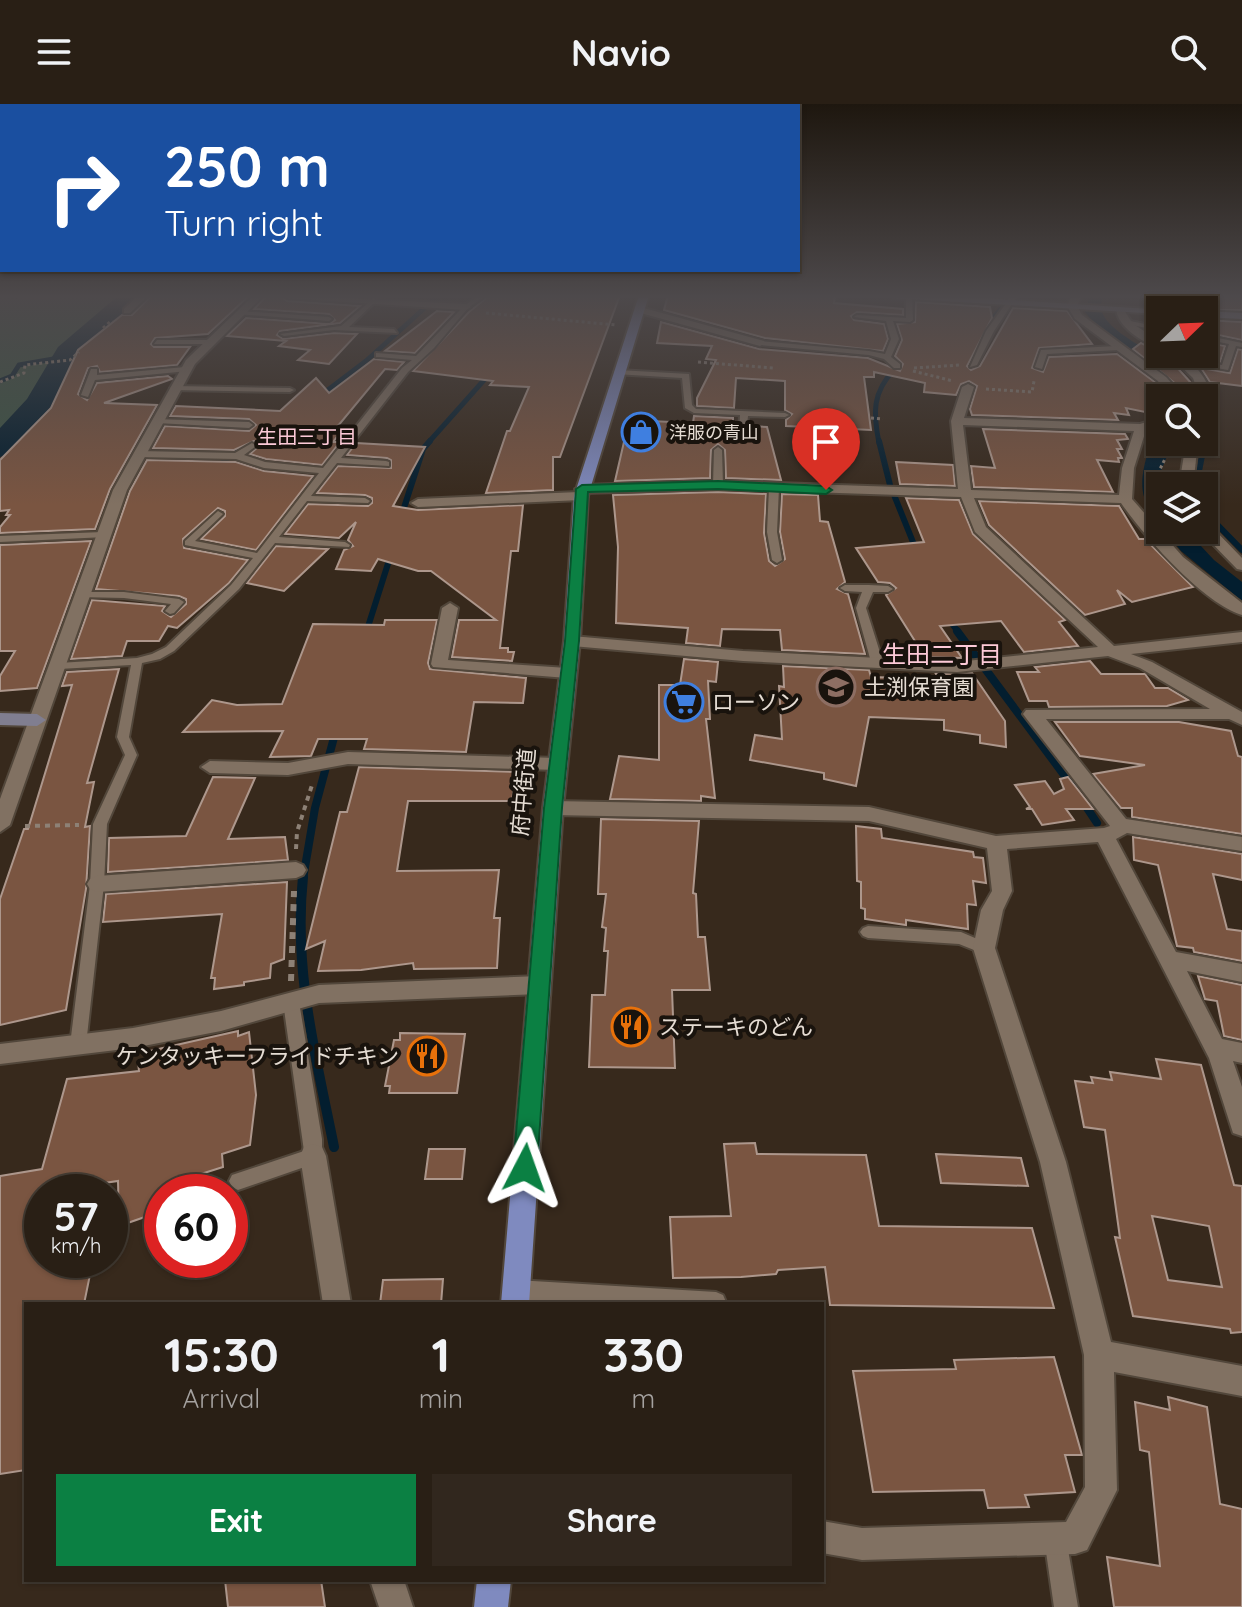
<!DOCTYPE html>
<meta charset="utf-8">
<style>
body{margin:0;font-family:Quicksand,"Noto Sans JP",sans-serif;background:#31271e;color:#f1f3f6;height:100vh;display:flex;flex-direction:column;font-size:30px;white-space:nowrap}
*{box-sizing:border-box;margin:0}
p{font-size:26px;color:#a5a2a0}
.icon{flex:none;width:44px;height:44px;fill:none;stroke:currentColor;stroke-width:2;stroke-linecap:round;stroke-linejoin:round}
.map{position:relative;flex:1;overflow:hidden}
.side{position:absolute;left:24px;top:1198px;width:800px;height:280px;display:flex;flex-direction:column;background:#291f15;border-radius:0px;box-shadow:0 2px 6px #0004,0 0 0 2px #453d34}
.side>*{flex:none}
.hud{position:absolute;left:0px;top:0px;width:800px;height:168px;box-shadow:0 2px 6px #0004,0 0 0 2px #453d34;background:#1a4fa0;color:#fff;overflow:hidden}
.needle{width:52px;rotate:67deg}
.buttons{position:absolute;left:1146px;top:192px;display:grid;gap:16px}
.buttons a{display:grid;place-items:center;width:72px;height:72px;border-radius:0px;background:#291f15;box-shadow:0 2px 6px #0004,0 0 0 2px #453d34;font-size:40px}
.speed{position:absolute;left:24px;top:1070px;display:flex;gap:16px;font-size:40px;font-weight:700;text-align:center}
.speed>*{display:grid;place-content:center;width:104px;height:104px;border-radius:50%;background:#291f15;box-shadow:0 2px 6px #0004,0 0 0 2px #453d34;line-height:1}
.speed small{font-size:20px;font-weight:400}
.speed .limit{border:12px solid #d22;background:#fff;color:#111}
.pin{position:absolute;display:grid;place-items:center;width:68px;height:68px;color:#fff;margin:-82px -34px;border-radius:50% 50% 50% 0;rotate:-45deg;box-shadow:0 0 8px #0007}
.pin .icon{rotate:45deg}
.me{position:absolute;width:88px;margin:-44px;rotate:4deg;stroke-linejoin:round;filter:drop-shadow(0 0 6px #0008)}
.turn{display:flex;align-items:center;gap:28px;height:168px;padding:0 32px;font-size:36px}
.turn .icon{width:104px;height:104px;stroke-width:2.5}
.turn b{display:block;font-size:56px;line-height:68px}
.eta{display:flex;justify-content:space-evenly;align-items:center;height:136px;text-align:center}
.eta b{font-size:48px;font-weight:700;line-height:56px}
.cta{display:flex;gap:16px;margin-top:auto;padding:16px 32px}
.cta a{flex:1;height:92px;border-radius:0px;background:#0b8043;color:#fff;font-size:32px;font-weight:700;line-height:92px;text-align:center}
.cta a+a{background:#31271e;color:#f1f3f6}
header{display:flex;justify-content:space-between;align-items:center;height:104px;padding:0 32px;background:#291f15;font-size:36px;font-weight:700}
.map>svg:first-child{display:block}
</style>
<header><svg class="icon" aria-label="menu" viewBox="0 0 24 24"><path d="M4 6h16M4 12h16M4 18h16"/></svg>Navio<svg class="icon" aria-label="search" viewBox="0 0 24 24"><circle cx="10" cy="10" r="6"/><path d="M15 15l6 6"/></svg></header>
<div class="map">
<svg width="1242" height="1503" viewBox="0 0 1242 1503">
<rect width="100%" height="100%" fill="#37291c"/>
<polygon fill="#3b5445" points="90,191 127,191 62,249 33,300 0,331 0,194 42,195"/>
<g fill="#031e2f">
<path d="M1090,191H1105C1084,220 1152,244 1169,262C1179,271 1184,282 1189,294H1181C1160,254 1111,243 1085,208Z"/>
<path d="M1160,325V338H1173L1158,374L1163,382H1160V421C1139,396 1139,378 1148,348C1151,338 1152,331 1160,325Z"/>
<polygon points="1164,426 1186,426 1214,456 1242,478 1242,497 1181,447"/>
</g>
<g fill="none" stroke-linecap="round" stroke-linejoin="round">
<g stroke="#031e2f" stroke-width="5">
<polyline points="984,224 1003,203"/>
<polyline points="0,277 12,272 19,261 65,253"/>
<polyline points="320,292 366,257 439,191"/>
<polyline points="247,339 250,337"/>
<polyline points="428,339 493,266"/>
<path d="M879,339C873,309 872,288 895,265"/>
<polyline points="1204,339 1217,302 1214,283"/>
</g>
<g stroke="#031e2f" stroke-width="6">
<polyline points="879,337 890,381 917,448"/>
<polyline points="216,366 232,349 250,337"/>
<polyline points="1196,382 1205,337"/>
<polyline points="1204,407 1242,446"/>
<polyline points="401,413 423,345 430,337"/>
<polyline points="946,512 959,529"/>
<polyline points="366,529 392,447"/>
</g>
<g stroke="#031e2f" stroke-width="8">
<polyline points="957,527 1073,683"/>
<polyline points="365,532 366,527"/>
<polyline points="1081,695 1097,719"/>
<polyline points="303,775 315,704 336,626"/>
</g>
<path stroke="#031e2f" stroke-width="10" d="M303,773C293,866 316,953 334,1043"/>
<path fill="#031e2f" fill-rule="evenodd" d="M119,191H147C129,216 97,230 79,255C59,283 38,343 0,353V324L27,295L58,243Z"/>
</g>
<g fill="#7a5541" stroke="#ad978c" stroke-width="2" fill-rule="evenodd">
<polygon points="152,191 250,191 208,230 155,234 151,240 154,243 190,243 177,261 100,268 97,262 88,264 78,290 87,296 97,279 168,272 172,275 104,299 157,301 110,385 95,425 0,429 0,423 10,411 6,411 9,406 0,407 0,356 51,304 78,246 122,211 132,211"/>
<polygon points="267,191 279,191 287,197 360,202 340,219 280,227 277,231 283,235 334,229 357,230 329,260 298,256 310,246 279,242 286,237 227,232 246,214 329,220 335,216 329,210 254,205"/>
<polygon points="490,191 620,191 560,353 553,353 553,386 486,389 507,327 510,327 529,283 490,281 493,277 413,267 469,208"/>
<polygon points="668,191 835,192 834,199 903,205 903,211 857,208 851,212 854,216 884,220 888,235 883,247 765,234 664,206"/>
<polygon points="1195,191 1242,191 1242,206 1178,206"/>
<polygon points="916,198 990,203 992,214 967,262 971,266 980,262 1013,204 1067,207 1092,240 1039,244 1032,264 1043,268 1049,253 1117,250 1156,279 1158,283 1152,283 1160,291 1160,311 1126,304 1129,311 1114,309 1118,316 972,311 970,305 977,282 969,277 961,280 956,291 924,288 925,279 874,268 874,273 864,273 871,326 786,322 786,316 792,310 785,306 785,277 736,274 734,304 697,302 697,294 716,256 706,255 712,242 657,239 661,218 759,245 868,254 900,267 903,260 895,252 902,236 897,220 915,218"/>
<polygon points="437,207 454,208 415,249 385,247"/>
<polygon points="1204,216 1242,218 1242,236 1204,228"/>
<polygon points="1204,238 1225,242 1220,258 1190,254 1185,250 1204,250"/>
<polygon points="1141,239 1165,250 1192,280 1177,281 1133,245"/>
<polygon points="1238,245 1242,246 1242,282 1210,278 1201,264 1230,269"/>
<polygon points="374,255 404,258 397,266 385,265 337,323 344,324 333,338 340,338 322,361 266,355 250,350 259,342 254,337 234,346 153,344 165,322 249,327 256,321 249,315 170,312 176,302 280,307 316,274 329,289"/>
<polygon points="694,312 733,314 733,321 736,321 736,331 740,334 749,329 750,322 767,323 781,376 726,374 725,346 718,340 711,346 710,374 615,377 629,316 693,319"/>
<polygon points="983,325 1125,330 1128,335 1117,336 1122,345 1117,345 1122,354 1118,354 1119,358 1097,356 1113,388 974,383 971,362 995,364"/>
<polygon points="356,339 425,343 393,402 418,406 523,401 518,447 511,447 500,544 508,544 508,548 514,548 512,557 452,553 459,516 496,516 431,467 418,467 378,455 371,467 336,465 344,446 353,442 348,436 356,418 339,434 285,430 308,400 368,402 372,399 372,394 365,391 317,389 338,362 391,364 391,356 387,354 347,351"/>
<polygon points="147,356 236,358 264,367 313,372 256,446 201,435 225,412 225,407 218,404 183,435 184,444 248,456 229,479 177,524 168,522 159,537 127,537 122,552 71,555 92,496 165,502 162,507 171,513 186,500 186,495 179,492 96,485 130,387"/>
<polygon points="896,358 953,361 955,382 900,380"/>
<polygon points="718,388 766,390 764,429 769,457 775,462 785,455 780,428 782,390 818,391 820,417 828,418 845,478 837,485 848,490 865,550 782,546 780,526 722,525 720,542 686,539 688,524 616,519 618,443 613,391"/>
<polygon points="906,394 959,396 973,430 1065,516 1059,518 1078,542 1024,548 1001,517 940,522 962,554 925,553 886,491 896,484 890,479 878,478 856,444 924,438"/>
<polygon points="979,397 1119,402 1139,435 1145,435 1193,483 1132,498 1117,486 1125,500 1085,511 989,421"/>
<polygon points="91,437 37,584 0,587 0,572 15,547 0,547 0,441"/>
<polygon points="276,442 328,445 284,487 247,479"/>
<polygon points="385,516 437,516 428,559 430,565 526,574 523,599 474,598 466,648 364,645 367,635 318,635 311,652 270,653 283,627 183,628 212,596 237,601 282,600 313,520 384,521"/>
<polygon points="684,555 718,558 716,578 708,577 710,615 706,615 715,694 701,692 701,697 610,695 619,652 659,656 659,581 680,581"/>
<polygon points="1090,557 1101,570 1145,570 1155,584 1168,584 1188,596 1167,602 1049,603 1047,597 1029,597 1017,568 1039,568 1035,563"/>
<polygon points="783,562 869,566 871,573 939,575 936,570 972,569 1005,617 1006,643 980,639 980,631 944,626 944,616 869,613 856,682 824,675 824,669 750,656 755,631 782,635 779,582 784,583"/>
<polygon points="119,565 87,679 94,678 85,723 90,722 86,785 66,906 0,921 0,795 24,725 28,725 72,581 62,582 67,568"/>
<polygon points="1055,618 1179,618 1231,627 1238,652 1242,653 1242,730 1132,713 1132,704 1121,704 1093,670 1145,661 1080,652"/>
<polygon points="359,663 516,668 512,697 408,697 397,767 499,766 494,814 500,814 497,864 414,865 413,859 361,866 318,867 325,837 306,845 340,708 347,708"/>
<polygon points="213,673 255,674 228,735 285,733 288,756 108,768 109,734 186,732"/>
<polygon points="1068,673 1093,705 1066,705 1074,716 1042,721 1032,705 1026,705 1030,703 1015,681 1045,677 1054,690 1064,685 1060,675"/>
<polygon points="601,715 699,717 693,789 696,790 698,833 705,833 710,886 672,886 675,964 589,963 592,891 605,891 608,847 604,847 606,824 602,823 606,790 598,790"/>
<polygon points="856,722 881,725 882,734 973,748 974,753 983,754 986,779 973,777 976,801 967,800 968,825 906,816 906,821 865,815 865,805 861,804 861,778 857,777"/>
<polygon points="1133,733 1242,750 1242,776 1213,770 1227,825 1242,827 1242,857 1194,848 1193,844 1177,842 1158,761 1134,756"/>
<polygon points="287,778 284,855 271,860 270,874 244,878 244,881 214,885 215,874 211,874 222,810 103,818 106,790"/>
<polygon points="1198,872 1242,881 1242,936 1224,932 1217,897 1205,895"/>
<polygon points="238,927 238,932 249,928 256,991 250,1041 222,1050 223,1063 163,1082 162,1107 119,1122 118,1077 42,1088 42,1156 93,1156 84,1200 26,1200 26,1366 0,1370 0,1072 42,1065 67,975 139,967 138,958 146,956 145,948"/>
<polygon points="400,929 465,930 457,989 389,989 390,982 385,982 394,936 400,936"/>
<path d="M1156,955L1201,961L1234,1081L1242,1082V1228L1231,1229L1230,1225L1133,1212L1115,1133L1120,1134L1105,1026L1084,1023L1075,977L1093,979L1091,973L1112,976L1110,968L1161,975ZM1152,1112L1209,1122L1222,1183L1168,1176Z"/>
<polygon points="755,1039 757,1050 866,1051 879,1122 1032,1124 1054,1204 830,1201 825,1163 778,1166 776,1170 741,1173 673,1174 670,1113 731,1112 724,1040"/>
<polygon points="429,1045 465,1045 462,1075 425,1075"/>
<polygon points="936,1050 1021,1054 1028,1082 941,1079"/>
<polygon points="443,1175 441,1200 380,1200 383,1176"/>
<polygon points="1054,1253 1082,1351 1065,1351 1075,1388 1025,1391 1029,1403 988,1404 984,1386 873,1388 853,1267 956,1265 954,1256"/>
<polygon points="1168,1293 1207,1303 1220,1400 1242,1405 1242,1503 1114,1503 1107,1453 1160,1462 1149,1348 1140,1346 1135,1298 1170,1306"/>
<polygon points="225,1476 321,1476 325,1503 228,1503"/>
</g>
<g fill="none" stroke-linecap="round" stroke-linejoin="round">
<g stroke="#52473b" stroke-width="4">
<g id="lane">
<polygon points="480,191 487,191 468,204 434,244 408,268 341,354 386,357 389,358 389,362 337,359 311,392 365,394 370,397 368,399 307,397 279,433 345,438 350,441 349,443 275,439 239,485 174,547 160,555 142,559 129,633 137,651 107,720 104,780 86,941 84,946 78,948 72,946 70,941 90,780 93,720 125,651 117,633 131,561 59,565 53,562 59,559 137,554 152,550 166,543 231,481 253,454 185,441 185,437 218,407 223,410 221,412 195,437 257,449 319,369 264,364 236,355 139,353 135,350 139,347 235,349 252,339 256,342 244,351 265,358 323,364 402,264 412,256 379,253 376,253 376,249 416,252 464,202"/>
<polygon points="906,191 912,192 913,216 910,218 893,217 899,235 891,253 900,260 900,264 894,264 884,255 869,251 760,241 756,239 760,237 869,247 885,250 891,235 886,217 854,213 857,211 906,214"/>
<polygon points="1012,191 1018,191 994,227 977,261 970,263 986,227"/>
<polygon points="374,194 376,197 349,223 394,225 397,229 334,226 284,232 280,230 341,222"/>
<polygon points="238,207 329,213 332,215 329,217 236,210"/>
<polygon points="1125,216 1160,223 1160,227 1123,219"/>
<polygon points="1204,231 1242,239 1242,243 1236,242 1228,266 1181,258 1185,256 1222,261 1229,240 1204,235"/>
<polygon points="157,236 210,236 214,238 210,240 154,240"/>
<polygon points="1116,242 1120,244 1119,246 1047,250 1042,265 1035,263 1041,246"/>
<polygon points="185,263 188,263 188,267 95,276 88,293 81,291 91,265 97,265 97,271"/>
<polygon points="618,266 689,270 692,301 696,305 785,309 789,311 785,313 748,312 746,329 739,331 740,311 694,309 685,304 682,274 615,270 614,268"/>
<polygon points="174,282 290,284 294,286 290,288 171,286 170,284"/>
<polygon points="154,315 249,318 253,321 249,324 157,319 154,319"/>
<polygon points="718,343 722,346 723,381 718,384 713,381 714,346"/>
<polygon points="774,381 779,384 777,428 782,456 777,459 772,456 767,428 769,384"/>
<polygon points="103,428 106,429 106,433 0,438 0,432"/>
<polygon points="869,481 888,482 893,485 888,488 873,488 866,504 883,558 877,561 871,558 856,504 862,488 845,487 840,484 845,481"/>
<polygon points="82,488 124,488 179,495 184,498 174,509 170,510 165,507 171,500 124,494 78,493 77,491"/>
<polygon points="868,822 961,828 989,840 992,844 989,848 984,850 959,840 868,834 863,832 860,828 863,824"/>
<polygon points="291,891 297,893 299,898 322,1035 322,1052 319,1058 238,1086 232,1083 229,1077 232,1071 304,1047 283,898 285,893"/>
<polygon points="516,1176 716,1188 723,1191 726,1198 725,1200 585,1200 516,1196 509,1193 506,1186 509,1179"/>
<polygon points="1055,1423 1063,1426 1066,1434 1078,1503 1054,1503 1044,1434 1047,1426"/>
</g>
</g>
<g stroke="#52473b" stroke-width="4">
<g id="street">
<polygon points="16,191 60,191 55,194 21,194"/>
<polygon points="139,191 149,191 130,209 124,209 124,205"/>
<polygon points="254,191 264,191 195,260 127,386 10,721 0,728 0,695 113,386 186,256"/>
<polygon points="282,191 466,200 471,203 466,206 287,194"/>
<polygon points="1072,191 1082,191 1077,202 1082,211 1166,273 1176,284 1179,294 1167,294 1158,277 1075,215 1067,202"/>
<polygon points="640,203 764,237 765,239 760,242 637,208"/>
<path d="M1116,203H1122L1133,220L1160,237V245C1143,238 1116,223 1116,203Z"/>
<path d="M1168,250H1180C1199,263 1217,284 1208,307L1204,308V294H1200L1193,274Z"/>
<path d="M968,280L974,283L964,314L1140,320L1160,314V322L1146,326L1134,364L1132,395L1183,453L1242,499V511C1203,499 1144,432 1121,399L974,394L986,423L1114,542L1242,528V538L1131,550L1152,558L1242,608V621L1229,615H1046L1126,715L1242,733V747L1127,729L1116,735L1176,848L1242,860V878L1187,867L1222,935L1242,939V959L1233,957L1242,983V1032L1233,1029L1209,954L1098,738L1007,745L1012,787L1003,806L995,844L1066,1058L1111,1238L1242,1262V1292L1114,1268L1117,1386L1087,1446L1075,1450L862,1456L822,1449V1417L862,1424L1066,1418L1085,1383L1084,1251L1040,1058L973,844L981,806L992,787L987,744L869,717L553,711L543,704L553,697L869,703L996,732L1104,724L1110,722L1026,614L1023,610L1026,606L1210,605L1140,564L1108,552L957,568L743,557L572,542L564,537L572,532L743,547L957,558L1098,543L975,428L961,393L718,385L584,389L588,392L581,396L418,403L411,399L418,395L579,388L575,385L582,381L718,377L958,385L951,317L962,283ZM963,321L1134,327L1122,364L1119,391L971,386Z"/>
<polygon points="1186,338 1198,338 1193,382 1179,382"/>
<polygon points="1204,419 1209,420 1242,454 1242,466 1237,465 1199,426 1204,426"/>
<polygon points="450,499 458,504 448,556 567,564 575,569 567,574 433,563 431,560 442,504"/>
<polygon points="348,648 557,654 566,660 557,666 348,660 288,671 210,669 201,663 210,657 288,659"/>
<polygon points="296,758 303,761 306,766 303,771 296,774 97,788 90,785 87,780 90,775 97,772"/>
<polygon points="539,872 547,874 550,881 547,888 539,890 319,899 221,927 133,944 0,960 0,940 133,924 221,907 319,881"/>
<polygon points="313,1040 322,1043 326,1052 351,1200 323,1200 300,1052 304,1043"/>
<polygon points="370,1476 404,1476 413,1503 379,1503"/>
</g>
</g>
<g stroke="#52473b" stroke-width="4">
<g id="secondary">
<polygon points="888,191 939,191 1164,206 1160,206 1160,210 893,194"/>
<polygon points="1204,207 1242,209 1242,215 1204,213"/>
<polygon points="0,609 37,610 46,616 37,622 0,621"/>
</g>
</g>
<g stroke="#52473b" stroke-width="4">
<g id="primary">
<polygon points="639,191 649,191 588,392 580,537 563,704 529,1200 501,1200 543,704 564,537 574,392"/>
<polygon points="477,1476 511,1476 508,1503 474,1503"/>
</g>
</g>
<g stroke="#8d8176" stroke-width="3" stroke-dasharray="3 3" stroke-linecap="butt">
<polyline points="486,209 616,221"/>
<polyline points="103,224 112,216"/>
<polyline points="698,258 773,264"/>
<polyline points="914,264 960,261"/>
<polyline points="913,267 953,277"/>
<polyline points="0,278 24,269 25,261 70,256 79,248"/>
<polyline points="986,285 1032,288 1034,277"/>
<polyline points="871,314 883,315"/>
<polyline points="1162,382 1160,365 1168,349"/>
</g>
<g stroke="#8d8176" stroke-width="4" stroke-dasharray="5 5" stroke-linecap="butt">
<polyline points="25,722 79,721"/>
<polyline points="296,745 297,728 312,681"/>
</g>
<polyline stroke="#8d8176" stroke-width="6" stroke-dasharray="7 7" stroke-linecap="butt" points="291,877 294,787"/>
<use href="#lane" fill="#817162" fill-rule="evenodd"/>
<use href="#street" fill="#817162" fill-rule="evenodd"/>
<use href="#secondary" fill="#807e90" fill-rule="evenodd"/>
<use href="#primary" fill="#7f8abf" fill-rule="evenodd"/>
</g>
<linearGradient id="sky" x2="0" y2="1"><stop stop-color="#1e170f"/><stop offset="0.48" stop-color="#4d494b"/><stop offset="1" stop-color="#4d494b" stop-opacity="0"/></linearGradient>
<rect width="1242" height="401" fill="url(#sky)"/>
<polygon fill="#0b8043" stroke="#07532c" stroke-width="2" points="718,377 826,382 832,386 826,390 718,385 588,388 579,537 562,704 537,1064 534,1072 525,1076 517,1072 513,1064 544,704 565,537 576,385 582,381"/>
<defs>
<g id="shop-ring" transform="scale(2)"><circle r="9.5" fill="#19130d" stroke="#3f7fe0" stroke-width="1.5"/><path d="M-5-2.5h2.3a2.7 3.5 0 0 1 5.4 0H5L5.5 6h-11ZM-1.5-2.5h3a1.5 2.3 0 0 0-3 0Z" fill="#3f7fe0"/></g>
<g id="school-ring" transform="scale(2)"><circle r="9.5" fill="#19130d" stroke="#8d6e63" stroke-width="1.5"/><path d="M0-5L7-2L0 1L-7-2ZM-4 1L0 2.5L4 1V4Q0 6-4 4Z" fill="#8d6e63"/></g>
<g id="supermarket-ring" transform="scale(2)"><circle r="9.5" fill="#19130d" stroke="#3f7fe0" stroke-width="1.5"/><path d="M-6-5.5h2.5l.6 2H6L4.5 2H-2.5L-4.4-4H-6ZM-1.5 3.2a1.3 1.3 0 1 0 .1 0ZM3 3.2a1.3 1.3 0 1 0 .1 0Z" fill="#3f7fe0"/></g>
<g id="restaurant-ring" transform="scale(2)"><circle r="9.5" fill="#19130d" stroke="#e8710a" stroke-width="1.5"/><path d="M-5-6h1v4h1v-4h1v4h1v-4h1v5L-1.5 .5V6h-2V.5L-5-1ZM5-6V6H3V1.5H1.5Q1.5-4 5-6Z" fill="#e8710a"/></g>
</defs>
<g fill-rule="evenodd">
<use href="#shop-ring" x="641" y="328"/>
<use href="#school-ring" x="836" y="583"/>
<use href="#supermarket-ring" x="684" y="598"/>
<use href="#restaurant-ring" x="631" y="923"/>
<use href="#restaurant-ring" x="427" y="952"/>
</g>
<g text-anchor="middle" dominant-baseline="central" stroke-width="8" stroke-linejoin="round" paint-order="stroke">
<g font-size="18" fill="#e5dcd3" stroke="#19130d" text-anchor="start">
<text x="669" y="328">洋服の青山</text>
</g>
<g font-size="20" fill="#fcc9d7" stroke="#19130d">
<text x="307" y="332">生田三丁目</text>
</g>
<g font-size="22" fill="#e5dcd3" stroke="#19130d" text-anchor="start">
<text x="864" y="583">土渕保育園</text>
<text x="712" y="598">ローソン</text>
<text x="659" y="923">ステーキのどん</text>
<text x="399" y="952" text-anchor="end">ケンタッキーフライドチキン</text>
</g>
<g font-size="22" fill="#e5dcd3" stroke="#19130d">
<text transform="translate(523 688) rotate(-85)">府中街道</text>
</g>
<g font-size="24" fill="#fcc9d7" stroke="#19130d">
<text x="942" y="550">生田二丁目</text>
</g>
</g>
</svg>
<div class="buttons">
<a><svg class="needle" viewBox="-14 -14 28 28"><path d="M0-13l5 13h-10z" fill="#e53935"/><path d="M0 13l5-13h-10z" fill="#a5a2a0"/></svg></a>
<a><svg class="icon" aria-label="search" viewBox="0 0 24 24"><circle cx="10" cy="10" r="6"/><path d="M15 15l6 6"/></svg></a>
<a><svg class="icon" aria-label="layers" viewBox="0 0 24 24"><path d="M12 4l9 5-9 5-9-5zM3 14l9 5 9-5"/></svg></a>
</div>
<div class="speed"><div>57<small>km/h</small></div><div class="limit">60</div></div>
<div class="pin" style="left:826px;top:386px;background:#d93025"><svg class="icon" aria-label="arrive" viewBox="0 0 24 24"><path d="M6 21V4h12l-3 4 3 4H6"/></svg></div>
<svg class="me" style="left:525px;top:1064px" viewBox="-20 -20 40 40"><path d="M0-17L14 15 0 8-14 15z" fill="#0b8043" stroke="#fff" stroke-width="4"/></svg>
<div class="hud">
<div class="turn"><svg class="icon" aria-label="right" viewBox="0 0 24 24"><path d="M7 20v-9h11M14 6l5 5-5 5"/></svg><div><b>250 m</b>Turn right</div></div>
</div>
<section class="side">
<div class="eta">
<div><b>15:30</b><p>Arrival</p></div>
<div><b>1</b><p>min</p></div>
<div><b>330</b><p>m</p></div>
</div>
<div class="cta"><a>Exit</a><a>Share</a></div>
</section>
</div>
